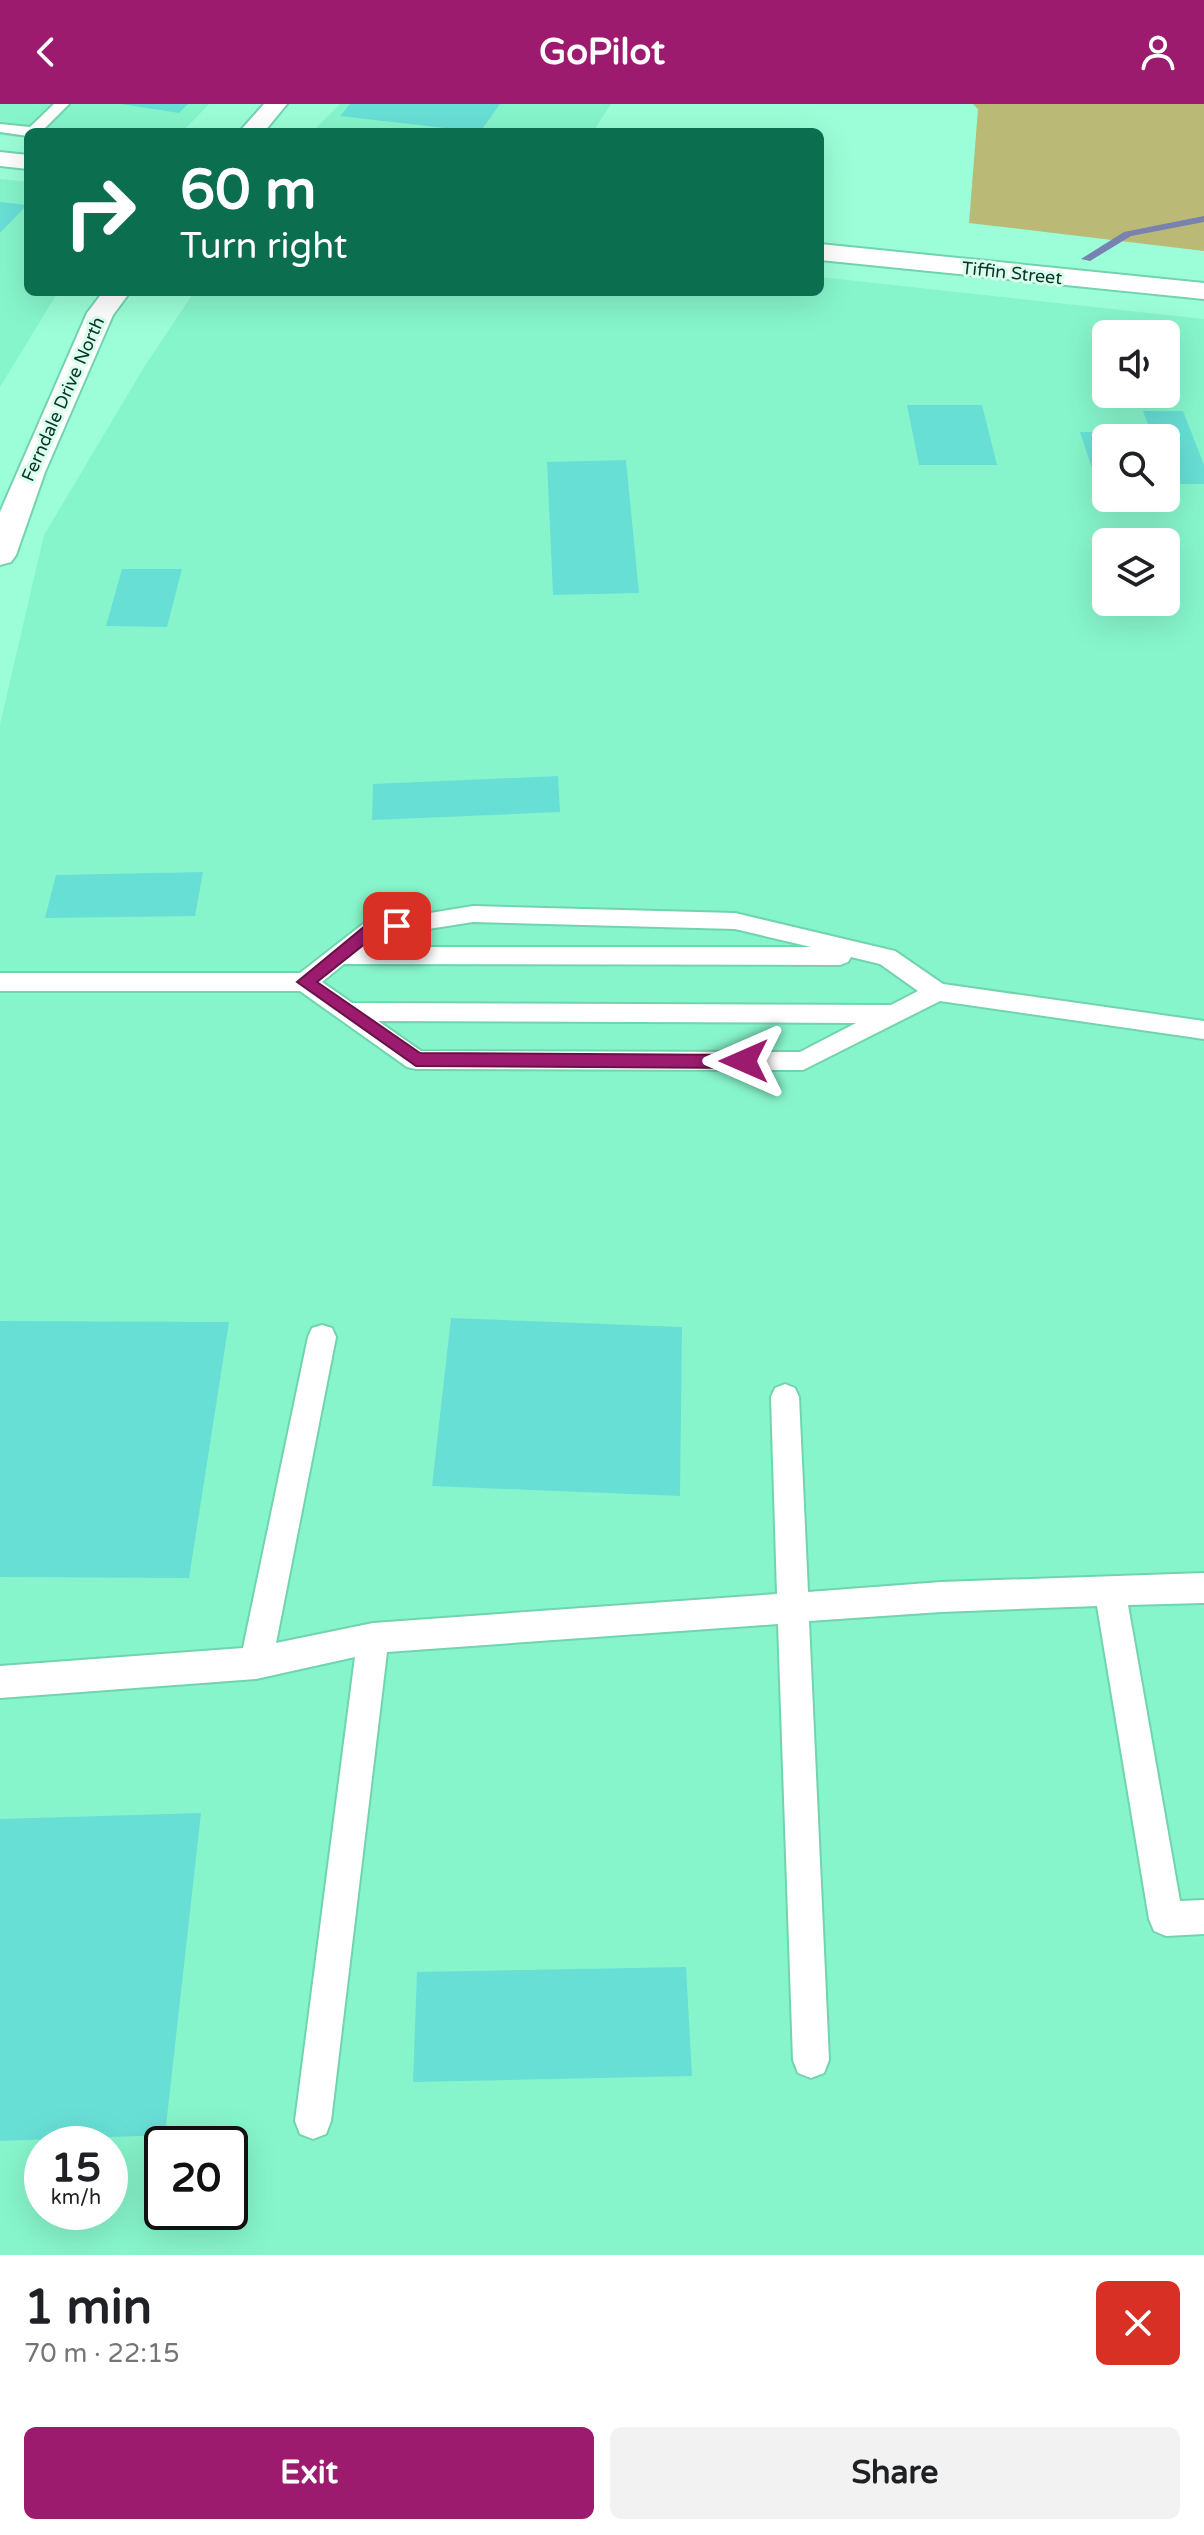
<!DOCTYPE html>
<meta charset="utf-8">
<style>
body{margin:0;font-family:"Varela Round",sans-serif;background:#f2f2f2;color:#202124;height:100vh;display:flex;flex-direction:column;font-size:30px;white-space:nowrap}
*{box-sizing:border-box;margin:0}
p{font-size:26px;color:#757577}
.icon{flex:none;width:44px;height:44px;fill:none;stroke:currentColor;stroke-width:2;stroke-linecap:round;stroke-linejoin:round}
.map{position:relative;height:2151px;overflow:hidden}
.sheet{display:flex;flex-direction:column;background:#fff;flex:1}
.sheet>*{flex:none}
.banner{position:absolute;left:24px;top:24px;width:800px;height:168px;border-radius:12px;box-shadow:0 8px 32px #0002;background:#0b6e4f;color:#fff;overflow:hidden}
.tools{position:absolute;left:1092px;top:216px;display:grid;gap:16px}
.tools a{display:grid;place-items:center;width:88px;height:88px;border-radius:12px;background:#fff;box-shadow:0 8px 32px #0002;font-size:40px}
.speed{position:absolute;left:24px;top:2022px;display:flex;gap:16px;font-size:40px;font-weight:700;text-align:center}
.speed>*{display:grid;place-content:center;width:104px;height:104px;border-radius:50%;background:#fff;box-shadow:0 8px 32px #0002;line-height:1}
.speed small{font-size:20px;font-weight:400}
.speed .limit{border:4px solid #111;border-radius:12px;background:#fff;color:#111}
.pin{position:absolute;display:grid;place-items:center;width:68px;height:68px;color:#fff;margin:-34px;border-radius:16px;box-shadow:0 4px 12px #0006}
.me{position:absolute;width:88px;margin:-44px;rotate:270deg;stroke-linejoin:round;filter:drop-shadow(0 0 6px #0008)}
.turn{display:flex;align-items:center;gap:28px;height:168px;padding:0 24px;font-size:36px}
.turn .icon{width:104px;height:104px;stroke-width:2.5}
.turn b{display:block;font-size:56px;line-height:68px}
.round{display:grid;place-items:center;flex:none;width:84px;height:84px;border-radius:12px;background:#f2f2f2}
.headline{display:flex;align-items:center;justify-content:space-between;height:136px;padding:0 24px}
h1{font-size:48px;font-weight:800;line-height:60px}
.cta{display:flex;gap:16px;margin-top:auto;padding:16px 24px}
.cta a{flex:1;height:92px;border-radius:12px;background:#9d1b6e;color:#fff;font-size:32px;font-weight:800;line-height:92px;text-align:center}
.cta a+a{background:#f2f2f2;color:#202124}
header{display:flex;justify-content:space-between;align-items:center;height:104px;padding:0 24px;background:#9d1b6e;color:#fff;font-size:36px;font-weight:800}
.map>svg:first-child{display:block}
</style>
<header><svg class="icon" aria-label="back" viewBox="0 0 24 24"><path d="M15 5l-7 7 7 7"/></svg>GoPilot<svg class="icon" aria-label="person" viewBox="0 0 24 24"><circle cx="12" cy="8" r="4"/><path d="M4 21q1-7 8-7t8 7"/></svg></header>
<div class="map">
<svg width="1204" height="2151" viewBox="0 0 1204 2151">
<rect width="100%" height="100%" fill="#9bfed8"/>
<g fill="#87f5cc" fill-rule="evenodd">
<polygon points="0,0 209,0 182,28 28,28 28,34 0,31"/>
<polygon points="340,0 611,0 593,28 312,28"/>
<polygon points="0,75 28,78 28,188 58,188 0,283"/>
<path d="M820,173L1204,215V2151H0V620L44,431L146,260L194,188H820ZM1106,230H1166V290H1106ZM1106,334H1166V394H1106ZM1106,438H1166V498H1106ZM42,2040H110V2108H42ZM162,2040H230V2108H162Z"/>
</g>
<polygon fill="#bbb976" points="973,0 1204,0 1204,147 969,119 978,5"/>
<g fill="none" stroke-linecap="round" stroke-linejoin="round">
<polygon fill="#7881af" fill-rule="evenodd" points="1204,112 1204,118 1131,132 1090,157 1081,155 1124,128"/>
</g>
<g fill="#68dfd5">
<polygon points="121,0 188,0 179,9"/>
<polygon points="350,0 500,0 480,28 340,12"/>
<polygon points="0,98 27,101 0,129"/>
<polygon points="907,301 982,301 997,361 919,361"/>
<polygon points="1143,307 1183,307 1204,361 1204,380 1166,380 1166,334 1106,334 1106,380 1097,380 1080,328 1151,328"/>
<polygon points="626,356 639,489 553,491 547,358"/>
<polygon points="122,465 182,465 167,523 106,522"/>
<polygon points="558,672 560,708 372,716 373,680"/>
<polygon points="203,768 195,812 45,814 56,771"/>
<polygon points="451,1214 682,1223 680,1392 432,1382"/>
<polygon points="0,1217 229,1218 189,1474 0,1473"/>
<polygon points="201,1709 165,2031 0,2037 0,1715"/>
<polygon points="686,1863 692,1972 413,1978 417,1868"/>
</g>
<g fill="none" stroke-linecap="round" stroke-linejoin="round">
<g stroke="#71d4af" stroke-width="4">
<g id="lane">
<polygon points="54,0 69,0 41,28 28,28 28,32 0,28 0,20 30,23"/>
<path d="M473,802L735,809L895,847L943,880L1204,917V935L940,897L803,966L416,965L407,963L300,887H0V869H300L363,820ZM473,818L735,825L811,843H366L377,833ZM851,853L880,860L918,887L891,901L352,899L322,878L344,860L840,861L848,858ZM378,917L856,919L800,948L421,947Z"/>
<polygon points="322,1221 332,1224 336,1233 276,1539 373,1519 777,1490 771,1293 775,1284 785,1280 795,1284 799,1293 808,1488 941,1478 1204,1469 1204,1499 1128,1501 1180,1797 1204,1796 1204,1830 1166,1832 1154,1827 1149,1815 1097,1502 941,1508 809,1517 829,1956 824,1969 811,1974 798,1969 793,1956 778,1520 387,1548 331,2017 326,2030 313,2035 300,2030 295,2017 355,1553 256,1575 0,1594 0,1562 243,1544 308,1233 312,1224"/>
</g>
</g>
<g stroke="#71d4af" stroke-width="4">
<g id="secondary">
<polygon points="264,0 287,0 264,28 239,28"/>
<polygon points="0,48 28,51 28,65 0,62"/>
<polygon points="820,140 1204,179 1204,195 820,156"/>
<polygon points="103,188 130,188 113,211 45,368 16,451 11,458 0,461 0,408 87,209"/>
</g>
</g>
<use href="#lane" fill="#fff" fill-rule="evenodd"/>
<use href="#secondary" fill="#fff" fill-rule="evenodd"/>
</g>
<polygon fill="#9d1b6e" stroke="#661248" stroke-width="2" points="397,816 405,822 402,826 376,831 317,878 420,949 744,951 752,957 744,964 416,962 297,878 365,822"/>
<g text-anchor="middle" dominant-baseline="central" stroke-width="6" stroke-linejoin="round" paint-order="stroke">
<g font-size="18" fill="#093628" stroke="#d9feee">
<text transform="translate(1012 169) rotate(6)">Tiffin Street</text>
<text transform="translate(63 295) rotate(-66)">Ferndale Drive North</text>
</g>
</g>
</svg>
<div class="tools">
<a><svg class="icon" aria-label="sound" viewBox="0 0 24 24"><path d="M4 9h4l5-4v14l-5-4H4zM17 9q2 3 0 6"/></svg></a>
<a><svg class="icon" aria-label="search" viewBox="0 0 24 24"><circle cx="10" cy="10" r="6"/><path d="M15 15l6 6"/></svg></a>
<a><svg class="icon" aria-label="layers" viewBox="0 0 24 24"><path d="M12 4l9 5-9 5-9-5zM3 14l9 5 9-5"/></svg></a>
</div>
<div class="speed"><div>15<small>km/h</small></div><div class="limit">20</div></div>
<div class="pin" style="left:397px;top:822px;background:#d93025"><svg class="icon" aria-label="arrive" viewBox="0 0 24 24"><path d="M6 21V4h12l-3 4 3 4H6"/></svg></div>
<svg class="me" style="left:744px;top:957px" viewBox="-20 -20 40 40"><path d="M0-17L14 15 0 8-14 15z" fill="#9d1b6e" stroke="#fff" stroke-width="4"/></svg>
<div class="banner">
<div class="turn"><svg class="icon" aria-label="right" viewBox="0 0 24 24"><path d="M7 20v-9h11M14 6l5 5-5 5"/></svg><div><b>60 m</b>Turn right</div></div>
</div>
</div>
<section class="sheet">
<div class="headline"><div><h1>1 min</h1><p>70 m · 22:15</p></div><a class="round" style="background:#d93025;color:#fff"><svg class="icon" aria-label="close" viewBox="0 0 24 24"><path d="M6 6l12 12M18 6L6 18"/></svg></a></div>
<div class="cta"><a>Exit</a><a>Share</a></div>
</section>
